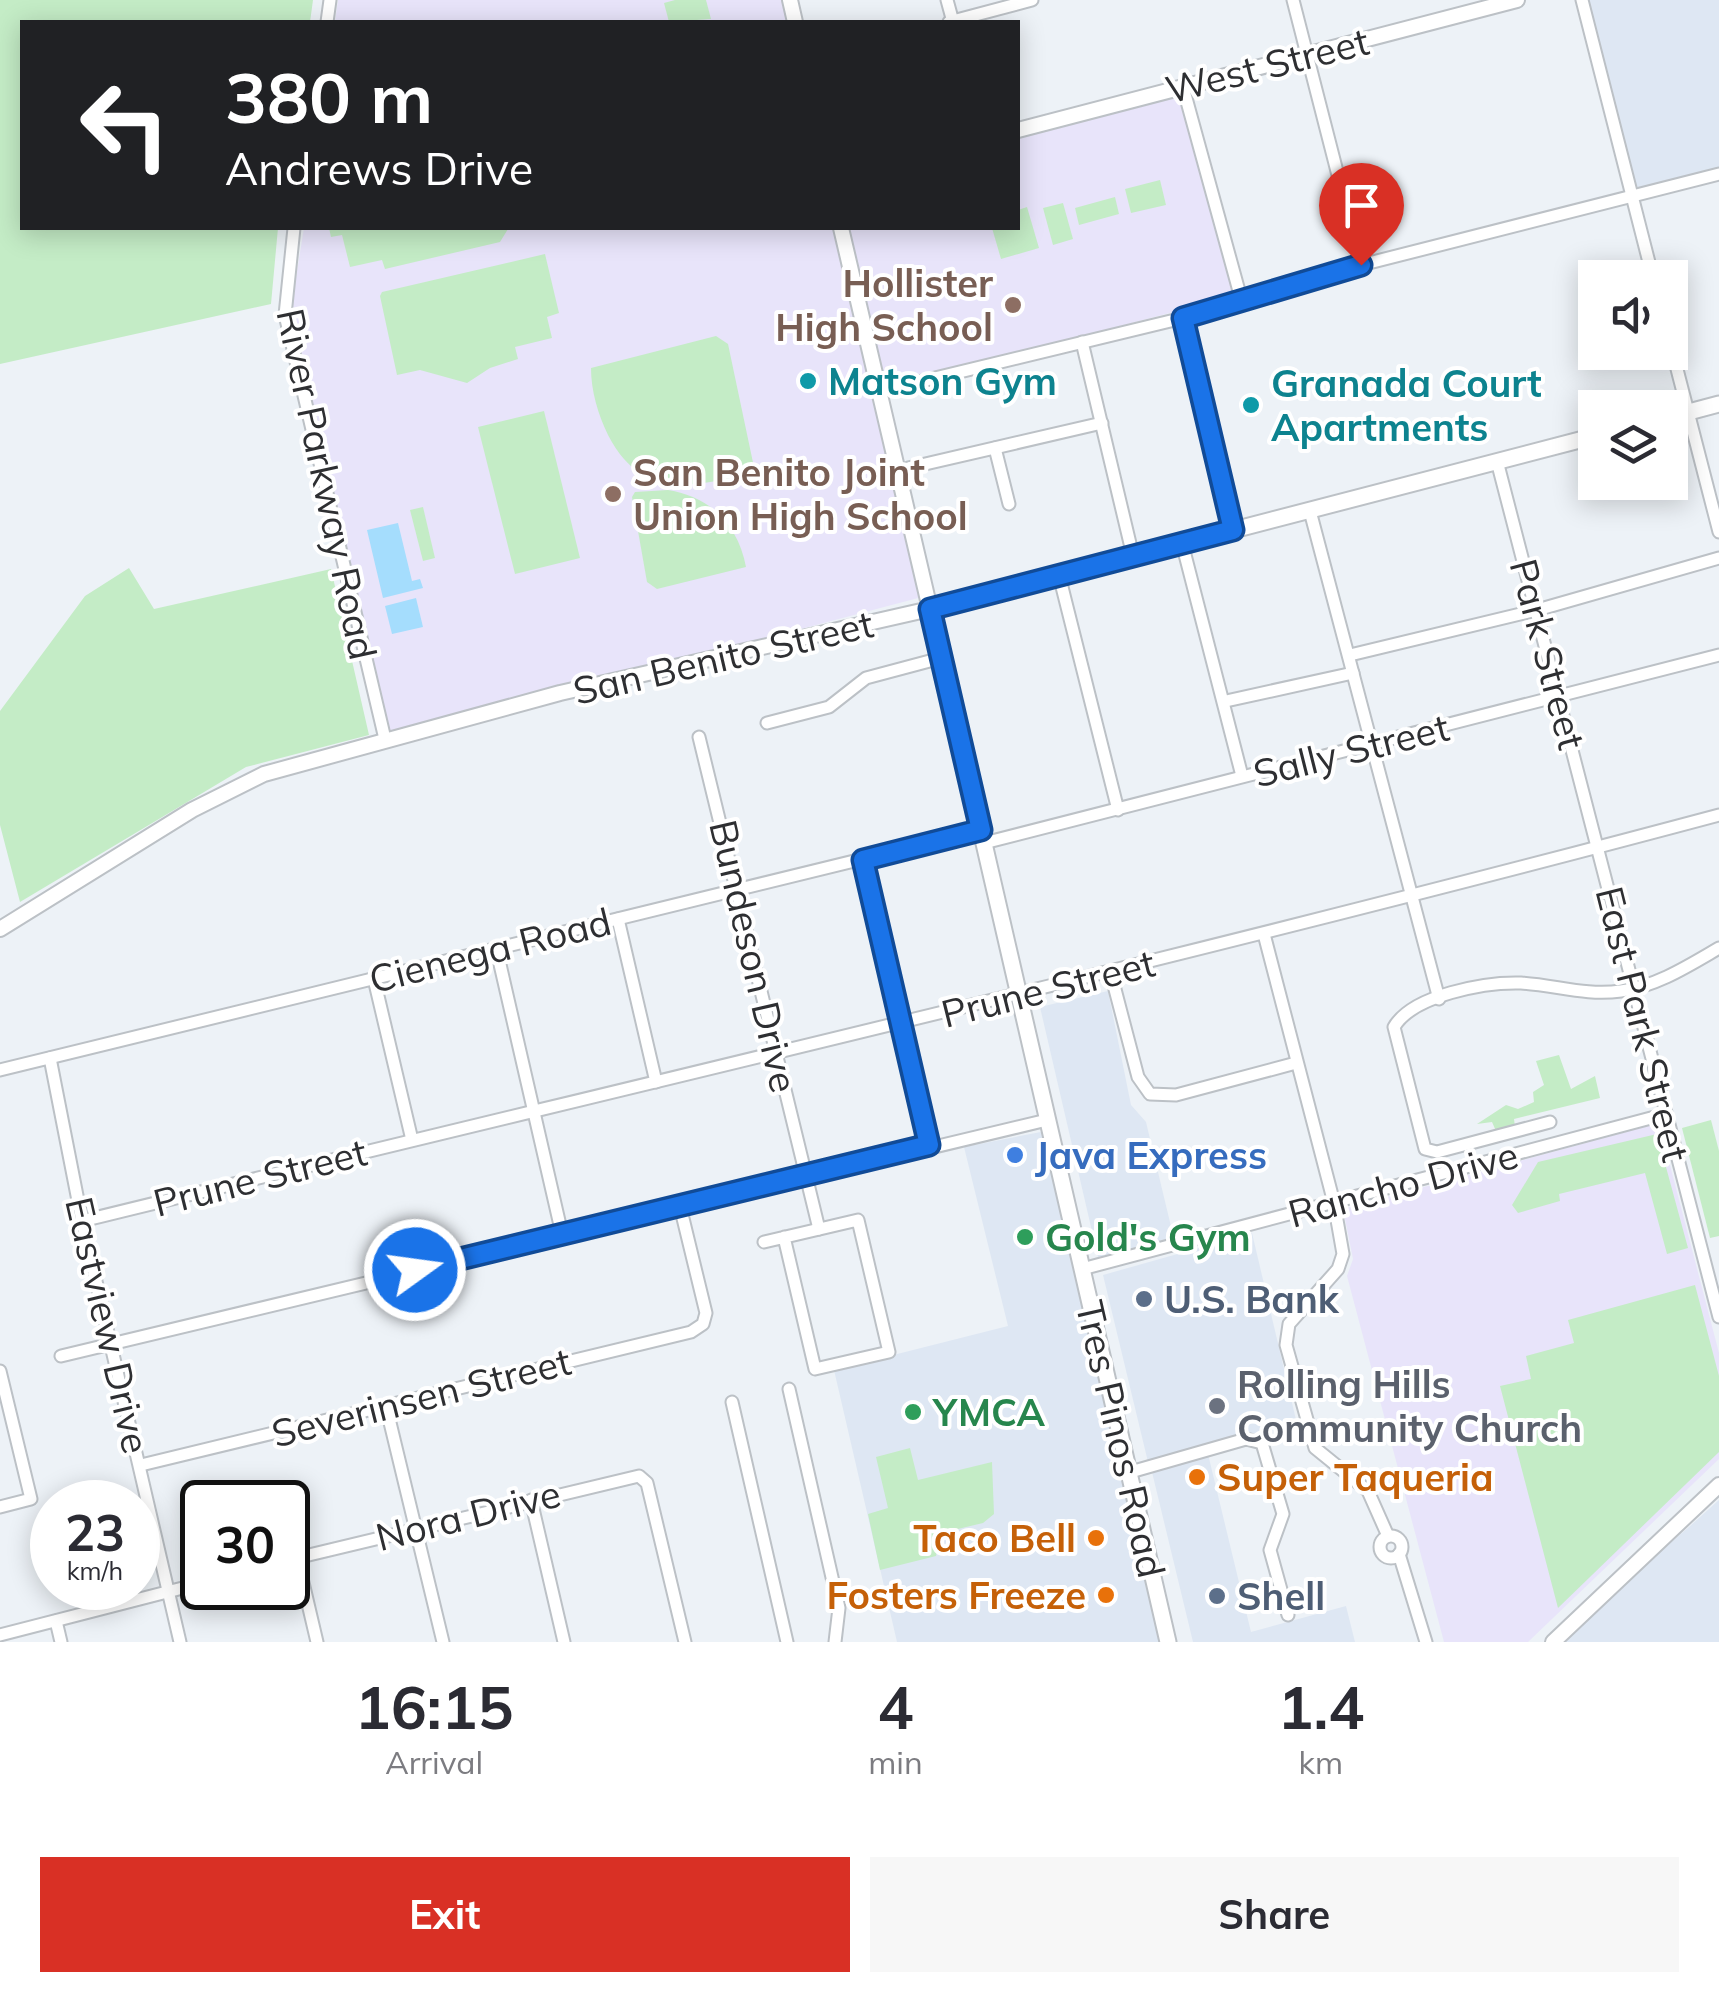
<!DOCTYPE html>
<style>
body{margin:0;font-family:Mulish,sans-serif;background:#f7f7f7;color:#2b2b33;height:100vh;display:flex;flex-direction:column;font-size:38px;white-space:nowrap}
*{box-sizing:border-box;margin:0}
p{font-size:32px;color:#7c7c81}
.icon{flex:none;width:55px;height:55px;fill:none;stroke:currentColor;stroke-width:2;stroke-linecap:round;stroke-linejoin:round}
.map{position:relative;height:1642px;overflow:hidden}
.sheet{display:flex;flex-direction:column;background:#fff;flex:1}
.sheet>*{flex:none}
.guide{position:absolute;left:20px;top:20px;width:1000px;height:210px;border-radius:0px;box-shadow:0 5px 25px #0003;background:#202124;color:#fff;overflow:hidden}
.fabs{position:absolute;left:1578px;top:260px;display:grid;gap:20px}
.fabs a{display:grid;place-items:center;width:110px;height:110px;border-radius:0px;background:#fff;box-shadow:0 5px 25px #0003;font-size:50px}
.speed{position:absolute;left:30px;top:1480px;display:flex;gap:20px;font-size:50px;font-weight:700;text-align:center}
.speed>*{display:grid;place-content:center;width:130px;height:130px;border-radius:50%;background:#fff;box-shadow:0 5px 25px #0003;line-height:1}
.speed small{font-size:25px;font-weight:400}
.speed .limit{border:5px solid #111;border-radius:15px;background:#fff;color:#111}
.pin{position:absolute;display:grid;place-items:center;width:85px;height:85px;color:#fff;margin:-102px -42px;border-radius:50% 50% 50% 0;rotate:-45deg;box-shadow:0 0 10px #0007}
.pin .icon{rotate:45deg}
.me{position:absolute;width:110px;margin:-55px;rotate:76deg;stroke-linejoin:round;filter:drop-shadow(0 0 8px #0008)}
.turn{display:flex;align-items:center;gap:35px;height:210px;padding:0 40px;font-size:45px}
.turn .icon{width:130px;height:130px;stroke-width:2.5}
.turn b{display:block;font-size:70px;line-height:85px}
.eta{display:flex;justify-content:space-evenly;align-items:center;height:170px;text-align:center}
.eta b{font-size:60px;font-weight:700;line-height:70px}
.cta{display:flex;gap:20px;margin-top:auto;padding:20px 40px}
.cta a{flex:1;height:115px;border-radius:0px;background:#d93025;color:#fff;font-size:40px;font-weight:700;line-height:115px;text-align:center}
.cta a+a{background:#f7f7f7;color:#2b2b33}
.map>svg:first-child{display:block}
</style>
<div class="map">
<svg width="1719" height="1642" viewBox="0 0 1719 1642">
<rect width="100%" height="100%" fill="#edf2f7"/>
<g fill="#dee7f3">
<polygon points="1582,0 1719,0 1719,174 1632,195"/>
<polygon points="1108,991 1131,1105 1146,1122 1174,1239 1098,1257 1040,1007"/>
<polygon points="1046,1131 1159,1642 897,1642 834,1370 1008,1326 964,1147"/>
<polygon points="1252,1233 1297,1424 1148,1462 1103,1275"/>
<polygon points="1208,1454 1251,1632 1346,1606 1355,1642 1193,1642 1151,1468"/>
<polygon points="1719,1500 1719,1642 1554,1642 1689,1527"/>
</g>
<g fill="#e8e4fa">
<polygon points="338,0 785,0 790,22 335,22"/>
<polygon points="1180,89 1238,295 877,390 922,597 383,739 289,321 304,228 1018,228 1018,131"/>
<polygon points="1659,1123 1719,1353 1719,1459 1528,1642 1444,1642 1347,1276 1353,1259 1343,1209"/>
</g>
<g fill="#c4ecc6">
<polygon points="0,0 313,0 310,22 22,22 22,228 278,228 271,304 0,364"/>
<polygon points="675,0 706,0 711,19 669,22 664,3"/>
<polygon points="1160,180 1166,205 1131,213 1125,189"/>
<polygon points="1115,197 1119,214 1079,225 1075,208"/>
<polygon points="1063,203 1073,239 1053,245 1043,208"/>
<polygon points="1027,207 1039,248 1001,259 992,228 1018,228 1018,210"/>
<polygon points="329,228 508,228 508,229 500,242 385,269 382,260 350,267 342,235 331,237"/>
<polygon points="545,254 559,313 547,317 552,338 515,347 518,359 490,368 467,383 420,370 397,375 380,296 382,292"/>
<path d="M716,336L728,344L755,472C694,487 642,501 608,435C598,414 591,391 591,368Z"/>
<polygon points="544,411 580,558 515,574 478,427"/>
<path d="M668,490C711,497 738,525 746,567L657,589L647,582L632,497L635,492Z"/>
<polygon points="423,507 435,558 423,561 410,510"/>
<polygon points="129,568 154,609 331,569 369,735 246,767 20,902 0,825 0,711 85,596"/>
<polygon points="1559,1055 1571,1089 1595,1076 1600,1098 1514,1119 1515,1127 1496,1131 1492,1122 1477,1124 1506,1105 1518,1109 1534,1102 1533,1092 1544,1085 1536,1061"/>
<polygon points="1711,1120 1719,1151 1719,1236 1710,1238 1682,1128"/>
<polygon points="1657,1134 1688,1248 1667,1254 1645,1173 1559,1194 1560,1201 1518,1213 1512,1205 1538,1162"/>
<polygon points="1695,1285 1719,1376 1719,1452 1558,1608 1500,1386 1531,1379 1526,1356 1574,1343 1568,1320"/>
<polygon points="910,1448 918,1480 992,1462 994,1514 983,1523 941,1533 936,1556 880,1570 868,1514 888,1508 876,1457"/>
</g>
<g fill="#a5ddfd">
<polygon points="398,523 412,581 420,579 423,588 383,598 367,530"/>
<polygon points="416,598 423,627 392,634 385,606"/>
</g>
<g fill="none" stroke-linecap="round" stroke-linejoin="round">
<g stroke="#bcc1c6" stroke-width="15">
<g id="minor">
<polyline points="947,0 953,22"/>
<polyline points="1293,0 1361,265"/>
<polyline points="1582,0 1653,278"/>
<polyline points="327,22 330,0"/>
<polyline points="949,22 1032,0"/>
<polyline points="1183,87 1242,302"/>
<polyline points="294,228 285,315 385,739"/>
<polyline points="1183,318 1233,530"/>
<polyline points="1082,342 1133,556"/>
<polyline points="1670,342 1719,532"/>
<polyline points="881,391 1183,318 1361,265 1719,174"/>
<polyline points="995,448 1009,504"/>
<polyline points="1497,461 1719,1317"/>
<polyline points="908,468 1102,423"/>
<polyline points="1310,511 1439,999"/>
<polyline points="1182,543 1242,776"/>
<polyline points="1059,575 1118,810"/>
<polyline points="1350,655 1537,610 1719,558"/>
<polyline points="1226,701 1353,673"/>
<polyline points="767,723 829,707 866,678 941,658"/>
<polyline points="699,737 819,1229"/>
<polyline points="984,843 1719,655"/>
<polyline points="863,860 929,1145"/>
<polyline points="618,919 656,1082"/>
<polyline points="1264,934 1334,1203 1343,1254 1338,1269 1289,1324 1286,1345 1315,1448 1368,1491 1388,1536"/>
<polyline points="496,947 562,1234"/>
<polyline points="1111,974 1138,1077 1150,1094 1176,1095 1296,1063"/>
<polyline points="374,979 412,1140"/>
<polyline points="50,1058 82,1221 180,1642"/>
<polyline points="0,1070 981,830"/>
<path d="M1550,1122L1437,1152L1425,1149L1394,1027C1413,995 1485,982 1521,983C1556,985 1585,996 1621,991C1657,986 1688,966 1719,948"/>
<path d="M82,1221C628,1087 1176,960 1719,815"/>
<polyline points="764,1242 858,1220 889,1352 815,1369 784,1237"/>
<polyline points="1082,1269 1666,1114"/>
<polyline points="61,1356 1047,1120"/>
<polyline points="0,1371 31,1499 0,1507"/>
<polyline points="789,1389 839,1608 835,1642"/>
<polyline points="732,1402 787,1642"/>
<polyline points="386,1406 443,1642"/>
<polyline points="141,1465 691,1332 703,1324 706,1313 680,1206"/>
<polyline points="1127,1473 1246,1439 1262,1443 1283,1514 1270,1550 1288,1615"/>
<polyline points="531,1500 564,1642"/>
<circle cx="1391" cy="1547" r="11"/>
<polyline points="1399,1554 1426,1642"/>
<polyline points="297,1557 317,1642"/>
<polyline points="288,1560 639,1476 647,1483 685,1642"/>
<polyline points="56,1621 61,1642"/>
<polyline points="0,1635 202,1583"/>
</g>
</g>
<g stroke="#bcc1c6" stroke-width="18">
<g id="tertiary">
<polyline points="790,0 795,22"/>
<polyline points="1018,130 1517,0"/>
<polyline points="0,929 192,810 264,774 560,693 930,609 841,228"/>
<polyline points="1553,1642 1719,1485"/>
</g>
</g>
<g stroke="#bcc1c6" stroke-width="19">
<g id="secondary">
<polyline points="1670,417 1719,404"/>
<polyline points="1168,1642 930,609 1595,436"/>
</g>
</g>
<use href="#minor" stroke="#fff" stroke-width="11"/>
<use href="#tertiary" stroke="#fff" stroke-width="14"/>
<use href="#secondary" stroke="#fff" stroke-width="15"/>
</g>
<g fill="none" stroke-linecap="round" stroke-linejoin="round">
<g stroke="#114b97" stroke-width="25">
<polyline id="route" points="415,1270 929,1145 863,860 981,830 930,609 1233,530 1183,318 1361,265"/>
</g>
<use href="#route" stroke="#1a73e8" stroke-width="18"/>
</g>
<g fill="#8d6e63" stroke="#fff" stroke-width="4">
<circle cx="1013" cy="305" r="10"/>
<circle cx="613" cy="494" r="10"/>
</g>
<g fill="#0f9aa8" stroke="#fff" stroke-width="4">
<circle cx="808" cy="381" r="10"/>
<circle cx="1251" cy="405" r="10"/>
</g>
<circle fill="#3f7fe0" stroke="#fff" stroke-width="4" cx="1015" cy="1155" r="10"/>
<g fill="#2e9e5b" stroke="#fff" stroke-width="4">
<circle cx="1025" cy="1237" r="10"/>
<circle cx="913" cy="1412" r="10"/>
</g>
<g fill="#5c6f8a" stroke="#fff" stroke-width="4">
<circle cx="1144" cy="1299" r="10"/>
<circle cx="1217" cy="1596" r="10"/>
</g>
<circle fill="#6b7280" stroke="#fff" stroke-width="4" cx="1217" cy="1406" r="10"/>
<g fill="#e8710a" stroke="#fff" stroke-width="4">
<circle cx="1197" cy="1477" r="10"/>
<circle cx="1096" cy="1538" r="10"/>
<circle cx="1106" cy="1595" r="10"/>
</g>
<g text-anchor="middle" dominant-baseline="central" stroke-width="8" stroke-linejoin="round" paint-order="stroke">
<g font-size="38" fill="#2e2f32" stroke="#fff">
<text transform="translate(1267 65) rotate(-14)">West Street</text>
<text transform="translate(327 484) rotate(78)">River Parkway Road</text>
<text transform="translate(1548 654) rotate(75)">Park Street</text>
<text transform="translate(723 657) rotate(-13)">San Benito Street</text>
<text transform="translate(1351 750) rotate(-14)">Sally Street</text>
<text transform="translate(490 950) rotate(-14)">Cienega Road</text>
<text transform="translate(754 956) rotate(77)">Bundeson Drive</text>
<text transform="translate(1048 988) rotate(-14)">Prune Street</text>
<text transform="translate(1643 1024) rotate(76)">East Park Street</text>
<text transform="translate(260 1177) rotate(-14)">Prune Street</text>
<text transform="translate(1403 1184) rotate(-15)">Rancho Drive</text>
<text transform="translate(108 1325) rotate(77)">Eastview Drive</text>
<text transform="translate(421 1397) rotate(-14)">Severinsen Street</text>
<text transform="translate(1121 1439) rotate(77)">Tres Pinos Road</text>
<text transform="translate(468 1515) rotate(-14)">Nora Drive</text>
</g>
<g font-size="38" font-weight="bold" fill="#785e54" stroke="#fff" text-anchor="end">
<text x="993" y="283">Hollister<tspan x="993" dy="44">High School</tspan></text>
<text x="633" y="472" text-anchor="start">San Benito Joint<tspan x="633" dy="44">Union High School</tspan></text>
</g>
<g font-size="38" font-weight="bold" fill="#0d838f" stroke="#fff" text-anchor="start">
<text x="828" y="381">Matson Gym</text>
<text x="1271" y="383">Granada Court<tspan x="1271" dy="44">Apartments</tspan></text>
</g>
<g font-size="38" font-weight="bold" fill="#366cbe" stroke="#fff" text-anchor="start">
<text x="1035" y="1155">Java Express</text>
</g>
<g font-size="38" font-weight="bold" fill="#27864d" stroke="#fff" text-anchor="start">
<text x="1045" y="1237">Gold's Gym</text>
<text x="933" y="1412">YMCA</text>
</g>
<g font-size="38" font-weight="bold" fill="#4e5e75" stroke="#fff" text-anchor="start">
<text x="1164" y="1299">U.S. Bank</text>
<text x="1237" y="1596">Shell</text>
</g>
<g font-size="38" font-weight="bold" fill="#5b616d" stroke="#fff" text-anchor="start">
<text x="1237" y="1384">Rolling Hills<tspan x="1237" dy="44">Community Church</tspan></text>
</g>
<g font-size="38" font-weight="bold" fill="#c56008" stroke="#fff" text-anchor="end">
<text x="1217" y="1477" text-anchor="start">Super Taqueria</text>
<text x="1076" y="1538">Taco Bell</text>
<text x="1086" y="1595">Fosters Freeze</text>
</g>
</g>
</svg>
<div class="fabs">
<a><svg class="icon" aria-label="sound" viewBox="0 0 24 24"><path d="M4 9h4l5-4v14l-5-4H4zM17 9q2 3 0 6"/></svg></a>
<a><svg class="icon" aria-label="layers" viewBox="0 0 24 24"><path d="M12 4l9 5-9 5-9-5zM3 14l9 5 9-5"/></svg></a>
</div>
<div class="speed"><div>23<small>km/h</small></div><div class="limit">30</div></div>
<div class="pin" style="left:1361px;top:265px;background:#d93025"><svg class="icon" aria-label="arrive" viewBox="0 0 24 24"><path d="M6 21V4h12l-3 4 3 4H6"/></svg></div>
<svg class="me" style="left:415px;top:1270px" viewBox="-20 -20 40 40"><circle r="17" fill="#1a73e8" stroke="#fff" stroke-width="3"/><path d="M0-11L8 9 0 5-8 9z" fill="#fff"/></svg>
<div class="guide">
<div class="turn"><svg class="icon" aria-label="left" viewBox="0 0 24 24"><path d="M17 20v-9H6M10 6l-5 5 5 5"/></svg><div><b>380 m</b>Andrews Drive</div></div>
</div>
</div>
<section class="sheet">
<div class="eta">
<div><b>16:15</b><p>Arrival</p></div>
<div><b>4</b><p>min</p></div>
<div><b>1.4</b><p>km</p></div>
</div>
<div class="cta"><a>Exit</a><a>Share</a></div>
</section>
